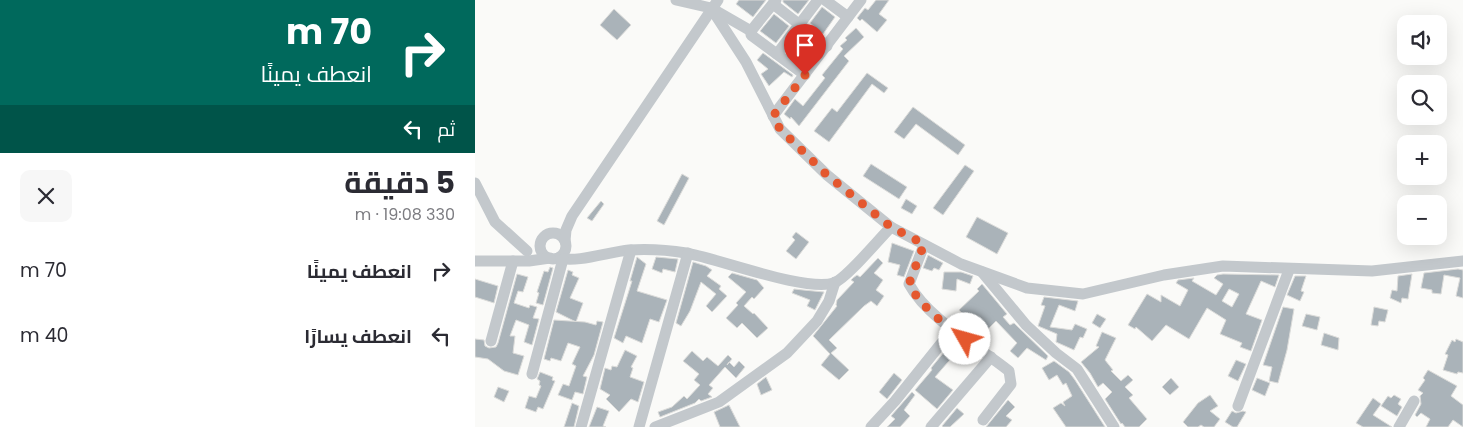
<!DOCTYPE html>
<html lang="ar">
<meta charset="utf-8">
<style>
body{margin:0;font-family:Poppins,Cairo,sans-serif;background:#f7f7f7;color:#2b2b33;direction:rtl;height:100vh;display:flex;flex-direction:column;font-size:19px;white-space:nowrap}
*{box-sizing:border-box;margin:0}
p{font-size:16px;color:#7c7c81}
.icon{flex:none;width:28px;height:28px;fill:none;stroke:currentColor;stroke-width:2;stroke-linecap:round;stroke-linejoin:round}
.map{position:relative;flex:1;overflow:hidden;direction:ltr}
.panel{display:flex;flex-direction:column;background:#fff;width:475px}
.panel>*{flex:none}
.top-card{background:#00695c;color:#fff;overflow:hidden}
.tools{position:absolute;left:922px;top:15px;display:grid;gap:10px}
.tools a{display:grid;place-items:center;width:50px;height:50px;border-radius:10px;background:#fff;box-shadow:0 5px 20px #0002;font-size:25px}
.pin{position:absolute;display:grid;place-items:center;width:42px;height:42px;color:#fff;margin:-51px -21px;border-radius:50% 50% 50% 0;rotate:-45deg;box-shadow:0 0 5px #0007}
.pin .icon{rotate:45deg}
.me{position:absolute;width:55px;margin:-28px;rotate:308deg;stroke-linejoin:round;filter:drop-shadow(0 0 4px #0008)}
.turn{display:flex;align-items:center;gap:18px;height:105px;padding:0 20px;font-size:22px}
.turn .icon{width:65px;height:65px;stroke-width:2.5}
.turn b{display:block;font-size:35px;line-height:42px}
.then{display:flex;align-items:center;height:48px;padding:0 20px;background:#0003;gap:10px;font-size:19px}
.round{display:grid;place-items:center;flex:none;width:52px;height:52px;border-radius:10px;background:#f7f7f7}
.summary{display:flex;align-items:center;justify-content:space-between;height:85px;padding:0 20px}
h1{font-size:30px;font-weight:700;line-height:38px}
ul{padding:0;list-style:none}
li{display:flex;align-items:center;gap:15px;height:65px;padding:0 20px}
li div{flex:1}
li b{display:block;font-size:19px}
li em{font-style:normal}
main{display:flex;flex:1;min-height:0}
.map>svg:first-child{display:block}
</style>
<main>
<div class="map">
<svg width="988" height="427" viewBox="0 0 988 427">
<rect width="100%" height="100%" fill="#fafaf8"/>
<g fill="#aab3b9" stroke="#dcdcda" fill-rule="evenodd">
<polygon points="264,0 291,0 278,17 261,4"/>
<polygon points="308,0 334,0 323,14 308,2"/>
<polygon points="401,0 414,0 404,14 412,20 402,32 387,19 385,21 382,18 390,8 393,10"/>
<polygon points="347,7 360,17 348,34 335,23"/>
<polygon points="139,9 156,25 142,40 125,25"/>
<polygon points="299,14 314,26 301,43 285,31"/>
<polygon points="381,28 389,37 369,56 374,61 324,126 316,117 315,119 309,114 320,99 328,106 350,78 347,75 368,49 365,46 372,40 370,38"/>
<polygon points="326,35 340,48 328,64 313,53"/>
<polygon points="288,53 318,75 317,77 309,72 294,86 286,74 293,69 282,60"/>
<polygon points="392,73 413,88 409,93 397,84 354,142 339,131 357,108 362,112"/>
<polygon points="438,107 490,145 483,155 441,124 429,139 419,132"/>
<polygon points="396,164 432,187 424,199 388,176"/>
<polygon points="490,165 499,171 468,215 458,208"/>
<polygon points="207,174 214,178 189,225 182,221"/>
<polygon points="431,199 442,206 437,214 426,208"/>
<polygon points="126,201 129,204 117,221 112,218"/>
<polygon points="502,217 533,233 522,254 491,237"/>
<polygon points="321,232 334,242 321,259 311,251 320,240 317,237"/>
<polygon points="417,243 439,251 429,277 422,275 425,265 413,262"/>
<polygon points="453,255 468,263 464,270 459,268 457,271 448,268"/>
<polygon points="162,257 171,264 162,291 192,300 184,322 175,319 167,343 151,336 148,343 139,338 157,281 155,281"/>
<polygon points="181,257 203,259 200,272 188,269 187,273 177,269"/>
<polygon points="403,258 408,263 399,273 408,280 401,290 409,296 402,306 396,301 389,306 354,340 362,348 356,353 374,370 364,380 346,365 355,354 338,336 362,306 361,305 362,300 379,282 376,280 378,278 382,275 385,277"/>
<polygon points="218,262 231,266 237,270 232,276 246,286 244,289 252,296 237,312 231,306 241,294 226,282 215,311 206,326 201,323"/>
<polygon points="75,267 78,268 68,305 61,303 64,293 62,292 69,271 73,272"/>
<polygon points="983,269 988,270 988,298 981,296 985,278 969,275 966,294 957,293 957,290 946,288 949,273"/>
<polygon points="93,270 98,272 97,275 104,278 95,298 108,303 101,322 81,312"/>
<polygon points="469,272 486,272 498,276 495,284 482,279 481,291 467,289"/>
<polygon points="257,273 282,280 289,288 279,299 277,297 269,306 278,314 279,313 293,328 282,338 267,323 262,328 251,318 263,305 261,303 271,292 253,277"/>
<polygon points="42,274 53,277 48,292 43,291 39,303 54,308 55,305 62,307 58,318 64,319 57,345 49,342 54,325 41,320 35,336 40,336 38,353 49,356 43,375 29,371 13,359 0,357 0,339 9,340 10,346 14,348 21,347 23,343"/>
<path d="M748,274L804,275L800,287L786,281L771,314L787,320L776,351L765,347L767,343L745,334L751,320L732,308L714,339L691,325L677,341L661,327L660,329L653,325L672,294L686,302V295L705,306L713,290L701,283L703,280L719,278L717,281L741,295L748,284L739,278L742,275ZM754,289L764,294L757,307L747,301Z"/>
<polygon points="937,274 933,299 927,298 926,303 915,298 917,290 922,291 923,276"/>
<polygon points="820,276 831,276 826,291 829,292 825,301 812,295"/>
<polygon points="0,279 23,286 19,303 0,297"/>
<polygon points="507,284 532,314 528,317 535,325 539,323 573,356 571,360 552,348 543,358 535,351 542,343 521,321 510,332 499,320 496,323 484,310 504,291 502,289"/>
<polygon points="319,289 328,290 349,292 340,310 332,306 335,300 317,293"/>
<polygon points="569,297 603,301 600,311 584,305 575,327 597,330 600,324 612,329 608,338 605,337 599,350 581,342 582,334 563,326 570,306 566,305"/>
<polygon points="808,307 819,309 812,350 803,383 794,381 797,367 788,365"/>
<polygon points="899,307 913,310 910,322 904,321 903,326 896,325"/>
<polygon points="622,314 631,319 625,328 617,323"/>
<polygon points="831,314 845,317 842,330 827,326"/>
<polygon points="79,320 110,322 121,325 122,321 128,322 119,355 108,376 112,377 108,394 100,392 97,400 83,395 88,384 94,386 101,366 97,364 105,347 93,343 86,361 76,358 75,361 69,359"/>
<polygon points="627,332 641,338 630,360 638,370 636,371 646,381 653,375 658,380 650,387 658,395 654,398 672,419 664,427 650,427 647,423 646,424 630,399 637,392 628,383 623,387 615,373 606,362 624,347 621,346"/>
<polygon points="849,333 864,338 863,350 846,345"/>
<polygon points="981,339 988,342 988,373 983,372 982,374 968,370 973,355 970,354 977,340 980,342"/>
<polygon points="479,340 487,346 460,377 478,390 462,409 440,390 457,370 456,368"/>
<polygon points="150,350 162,356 156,367 158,368 155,377 169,382 163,402 156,399 144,412 131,399 135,395 125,389 130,368 136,370 137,366 142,367"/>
<polygon points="217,351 228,361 232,357 243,366 253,355 257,359 252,365 254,362 259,367 264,361 270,367 261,378 250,367 234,385 238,388 233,394 237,397 226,401 224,399 220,403 185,417 183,412 197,407 209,396 212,399 225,385 219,380 224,374 208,361"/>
<polygon points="761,360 771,364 763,381 753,376"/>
<polygon points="579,361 594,372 600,380 630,427 591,427 578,408 586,403 590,406 588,402 597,396 591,383 588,385 582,375 574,380 567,368"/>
<polygon points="953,370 982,386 976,396 988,405 988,427 978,420 973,427 951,427 955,419 946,413 942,417 940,415 946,404 945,396 948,393 943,390 950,380 948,378"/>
<polygon points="65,372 78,377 77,380 80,381 68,409 63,407 61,412 50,408 54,396 61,398 66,386 64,385 65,381 62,379"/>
<polygon points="419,373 427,380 412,399 404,392"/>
<polygon points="291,377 297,390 286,395 282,384"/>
<polygon points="696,378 704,387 695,395 687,387"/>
<polygon points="782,378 795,383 790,396 777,390"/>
<polygon points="23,387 34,391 29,402 19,397"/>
<polygon points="437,392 440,395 429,410 435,416 425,427 412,427 420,419 416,416"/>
<polygon points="735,395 743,406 735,411 745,419 739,427 729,427 726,425 723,427 713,427 708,422 723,403"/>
<polygon points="919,395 926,399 923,404 927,407 922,416 906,406 913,396 916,398"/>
<polygon points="898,398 906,404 898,415 917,427 888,427 881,423"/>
<polygon points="533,400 540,407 531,416 537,420 531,427 511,427"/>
<polygon points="97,403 104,406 99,427 89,427"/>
<polygon points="254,405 265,427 245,427 239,412"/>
<polygon points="122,407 134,411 128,426 131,427 114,427"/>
<polygon points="482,408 489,414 475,427 468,427 467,426"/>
<polygon points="757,411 761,413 768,411 771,412 762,427 758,427 750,422"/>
</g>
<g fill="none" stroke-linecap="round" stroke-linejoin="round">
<g stroke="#c3c8cc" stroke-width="11">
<polyline points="201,0 236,8 276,31"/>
<polyline points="301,0 276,31 276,35 330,75"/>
<polyline points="350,0 373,17"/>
<polyline points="298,4 352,46"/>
<polyline points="236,8 271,62 305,129 352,175 416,227 486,264 552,288 608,294 689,275 748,266 897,271 988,261"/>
<polyline points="302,54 343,0"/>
<polyline points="298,116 386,0"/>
<polyline points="0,183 20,222 52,251"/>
<circle cx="78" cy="246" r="13"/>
<polyline points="90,241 91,230 97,216 243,0"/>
<path d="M449,245L434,284C453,319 503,346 534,371L536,384L508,420"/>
<path d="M83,258C103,263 133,252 154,250C172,249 193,250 211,253C245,259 330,292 359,283C372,278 404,239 416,227"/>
<polyline points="0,261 54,261 75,258"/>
<polyline points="507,272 551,325 581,353 602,369 639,427"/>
<polyline points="16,341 38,261"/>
<polyline points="57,374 88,259"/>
<polyline points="763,406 814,270"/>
<polyline points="106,427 156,250"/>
<polyline points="164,427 213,253"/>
<polyline points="180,427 244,402 312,353 342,321 354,301 360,282"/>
<polyline points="396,427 420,401 477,330"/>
<polyline points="456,427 516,357"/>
<polyline points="924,427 939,401"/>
</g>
</g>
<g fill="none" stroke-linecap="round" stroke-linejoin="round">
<path stroke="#e4572e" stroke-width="9" stroke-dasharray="0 16.2" d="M330,75L298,116L305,129L352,175L416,227L449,244L434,284C445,306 470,325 490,339"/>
</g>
</svg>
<div class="tools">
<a><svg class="icon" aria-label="sound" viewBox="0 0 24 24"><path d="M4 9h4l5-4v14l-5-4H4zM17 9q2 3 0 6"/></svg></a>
<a><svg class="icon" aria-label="search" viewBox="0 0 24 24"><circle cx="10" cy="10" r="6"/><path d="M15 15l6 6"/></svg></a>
<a>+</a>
<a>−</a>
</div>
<div class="pin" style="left:330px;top:75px;background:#d93025"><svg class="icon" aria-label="arrive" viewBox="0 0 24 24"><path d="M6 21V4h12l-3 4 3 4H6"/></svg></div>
<svg class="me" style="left:490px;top:339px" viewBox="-20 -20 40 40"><circle r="19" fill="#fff"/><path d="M0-13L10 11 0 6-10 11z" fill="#e4572e"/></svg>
</div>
<section class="panel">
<div class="top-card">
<div class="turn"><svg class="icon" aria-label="right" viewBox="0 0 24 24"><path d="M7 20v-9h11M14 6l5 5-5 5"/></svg><div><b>70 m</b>انعطف يمينًا</div></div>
<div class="then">ثم<svg class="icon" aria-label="left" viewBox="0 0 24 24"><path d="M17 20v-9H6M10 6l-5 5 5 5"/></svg></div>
</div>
<div class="summary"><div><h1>5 دقيقة</h1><p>330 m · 19:08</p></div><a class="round"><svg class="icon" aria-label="close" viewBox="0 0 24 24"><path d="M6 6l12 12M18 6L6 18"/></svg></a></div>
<ul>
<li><svg class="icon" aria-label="right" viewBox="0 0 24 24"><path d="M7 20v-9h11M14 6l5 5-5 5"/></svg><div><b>انعطف يمينًا</b></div><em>70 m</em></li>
<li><svg class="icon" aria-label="left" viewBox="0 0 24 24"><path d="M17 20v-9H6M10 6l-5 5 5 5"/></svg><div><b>انعطف يسارًا</b></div><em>40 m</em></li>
</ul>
</section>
</main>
